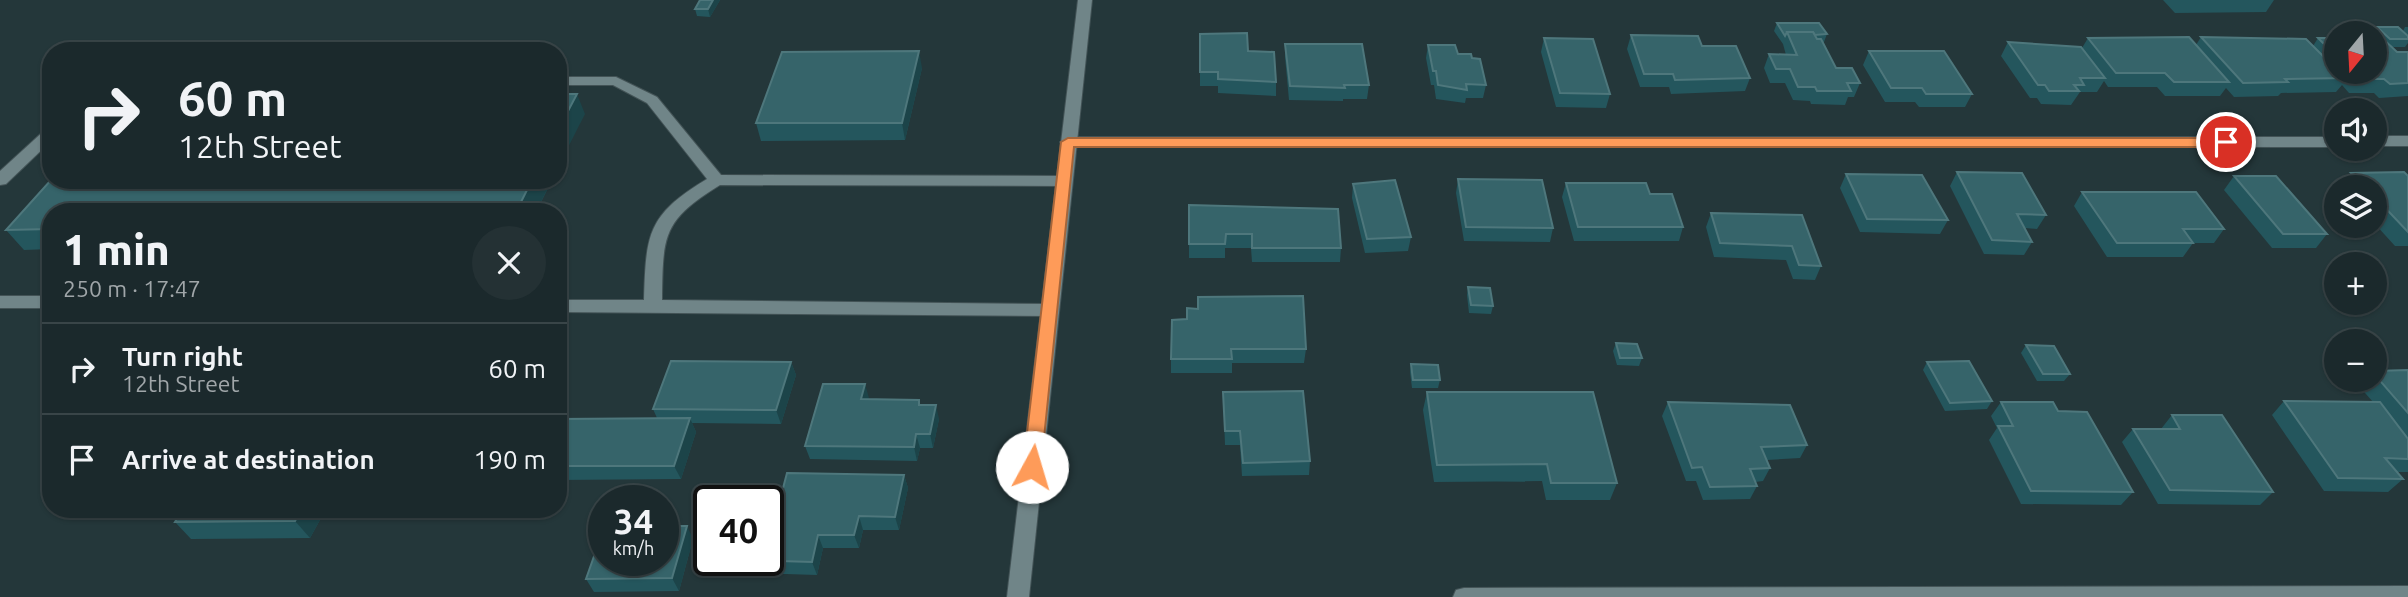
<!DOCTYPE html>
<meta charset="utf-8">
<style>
body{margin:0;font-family:Ubuntu,sans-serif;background:#243134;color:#f1f3f6;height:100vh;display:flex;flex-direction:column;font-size:26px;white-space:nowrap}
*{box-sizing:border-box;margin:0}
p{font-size:23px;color:#a0a6a9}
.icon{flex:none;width:38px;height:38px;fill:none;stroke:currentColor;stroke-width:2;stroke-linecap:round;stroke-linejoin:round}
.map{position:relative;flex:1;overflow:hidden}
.drawer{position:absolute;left:42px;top:203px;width:525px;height:315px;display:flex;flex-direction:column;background:#1b292c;border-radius:28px;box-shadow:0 2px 5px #0004,0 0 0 2px #394548}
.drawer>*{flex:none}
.banner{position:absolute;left:42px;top:42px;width:525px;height:147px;border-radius:28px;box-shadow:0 2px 5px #0004,0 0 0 2px #394548;background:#1b292c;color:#f1f3f6;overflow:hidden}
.needle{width:46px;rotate:198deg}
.tools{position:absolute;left:2324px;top:21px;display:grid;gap:14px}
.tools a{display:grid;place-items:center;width:63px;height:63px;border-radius:50%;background:#1b292c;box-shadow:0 2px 5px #0004,0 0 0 2px #394548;font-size:35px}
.speed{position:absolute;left:588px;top:485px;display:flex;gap:14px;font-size:35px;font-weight:700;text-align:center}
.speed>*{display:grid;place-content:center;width:91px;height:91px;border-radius:50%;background:#1b292c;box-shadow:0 2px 5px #0004,0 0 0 2px #394548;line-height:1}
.speed small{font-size:18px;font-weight:400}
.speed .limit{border:4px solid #111;border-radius:10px;background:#fff;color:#111}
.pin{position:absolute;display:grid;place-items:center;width:60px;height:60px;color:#fff;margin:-30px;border:4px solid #fff;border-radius:50%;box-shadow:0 2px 7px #0007}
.me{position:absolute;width:77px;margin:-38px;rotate:6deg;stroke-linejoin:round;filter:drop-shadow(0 0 5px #0008)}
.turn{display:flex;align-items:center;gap:24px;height:147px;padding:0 21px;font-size:32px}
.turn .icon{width:91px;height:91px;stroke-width:2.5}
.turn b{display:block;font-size:49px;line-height:60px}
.round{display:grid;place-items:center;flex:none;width:74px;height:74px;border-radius:37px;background:#243134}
.summary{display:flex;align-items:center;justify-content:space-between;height:119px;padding:0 21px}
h1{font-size:42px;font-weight:800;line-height:52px}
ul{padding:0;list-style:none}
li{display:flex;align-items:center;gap:21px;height:91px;padding:0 21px;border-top:2px solid #394548}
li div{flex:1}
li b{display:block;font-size:26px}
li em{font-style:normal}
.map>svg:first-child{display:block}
</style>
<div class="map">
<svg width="2408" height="597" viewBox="0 0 2408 597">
<rect width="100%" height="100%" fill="#24373a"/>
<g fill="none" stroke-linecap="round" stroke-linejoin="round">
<g stroke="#435356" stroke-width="2">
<g id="lane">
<path d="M558,77H616L657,97L721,175L1064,176L1072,181L1064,186L720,185C662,221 663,235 662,300L1049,304L1058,310L1049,316L558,312V300H644C646,234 647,215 707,179L647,103L613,85H558Z"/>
<polygon points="51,127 51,141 6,184 0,185 0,171 46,129"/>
<rect x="0" y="296" width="51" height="12"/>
</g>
</g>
<g stroke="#435356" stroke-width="2">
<g id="street">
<rect x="2375" y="136" width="33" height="10"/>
<polygon points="1068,137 2336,137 2336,147 1063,145 1060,142"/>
<polygon points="2408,586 2408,597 1453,597 1456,590 1464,588"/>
</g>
</g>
<g stroke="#435356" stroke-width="2">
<polygon id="secondary" points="1078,0 1092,0 1029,597 1007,597"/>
</g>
<use href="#lane" fill="#708588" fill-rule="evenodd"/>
<use href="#street" fill="#708588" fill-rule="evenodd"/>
<use href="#secondary" fill="#708588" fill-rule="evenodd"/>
</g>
<g fill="#24565d">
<polygon points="700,0 720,0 710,17 697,16 695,9"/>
<polygon points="2163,0 2274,0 2266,12 2175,13"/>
<polygon points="1777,23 1827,34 1824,42 1823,42 1836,68 1860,83 1854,97 1848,97 1845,105 1811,104 1810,101 1793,100 1785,83 1770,83 1764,68 1769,54 1786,55 1783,44 1774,31"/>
<polygon points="2377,27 2403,31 2405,27 2408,27 2408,43 2405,47 2392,47 2397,52 2408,52 2408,96 2379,98 2374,93 2349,93 2342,85 2336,92 2281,93 2278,96 2234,97 2226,88 2220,96 2165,96 2157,87 2108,87 2104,81 2097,92 2080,92 2071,105 2041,104 2037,98 2030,98 2001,56 2008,42 2082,48 2088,38 2196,45 2201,37 2313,46 2318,38 2336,38 2336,72 2375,72 2375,33 2372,33"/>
<polygon points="1200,34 1248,51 1276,82 1276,96 1218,93 1218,86 1200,86"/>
<polygon points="1631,35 1702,46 1750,78 1745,91 1671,94 1669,87 1640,87 1627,49"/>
<polygon points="1544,38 1610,94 1606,108 1556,107 1541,52"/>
<polygon points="1285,44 1369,85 1367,99 1343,99 1343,101 1289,100 1285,57"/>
<polygon points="1428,45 1472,58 1486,85 1483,98 1466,98 1465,103 1436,99 1434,85 1431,85 1426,58"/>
<polygon points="1869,51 1972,94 1965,107 1919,107 1915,102 1885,102 1863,65"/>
<polygon points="922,68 905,140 761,141 756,123"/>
<polygon points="1957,172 2046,215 2037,229 2025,228 2032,242 2024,255 1984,254 1950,186"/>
<polygon points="2351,173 2408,176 2408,246 2395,246 2375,224 2375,187 2340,187"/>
<polygon points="1846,174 1948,220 1940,234 1860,232 1840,188"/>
<polygon points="2234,176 2327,234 2316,248 2272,248 2224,190"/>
<polygon points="1458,179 1553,228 1550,242 1464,241 1456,193"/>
<polygon points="51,180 552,180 536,212 51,212 51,249 24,250 6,230"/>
<polygon points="1566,183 1650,194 1683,227 1679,241 1574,241 1562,197"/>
<polygon points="1353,184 1411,237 1408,251 1365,253 1352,198"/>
<polygon points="2082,192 2224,229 2214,243 2193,243 2183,257 2107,257 2074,206"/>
<polygon points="1189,205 1341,248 1340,262 1252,262 1251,248 1225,248 1225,258 1189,258"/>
<polygon points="1711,213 1802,215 1821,266 1815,280 1793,279 1786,260 1714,257 1706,227"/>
<polygon points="1468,287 1493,306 1491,314 1469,313 1467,295"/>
<polygon points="1198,309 1306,349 1304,363 1232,363 1232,373 1171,373 1171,359 1187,319"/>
<polygon points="1616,343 1642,358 1639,366 1617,365 1613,351"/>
<polygon points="2026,345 2070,374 2064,381 2037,381 2021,353"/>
<polygon points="791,362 796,375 781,424 692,423 696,432 681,479 558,480 558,419 657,418 653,409"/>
<polygon points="1927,362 1992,401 1987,409 1945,411 1923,370"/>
<polygon points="1411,364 1440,380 1438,388 1412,388 1410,372"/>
<polygon points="2408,370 2408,472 2397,472 2403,479 2388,492 2324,491 2272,415 2284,401 2373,402 2358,385 2363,380 2375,380 2375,371"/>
<polygon points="865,384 868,400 919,400 920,405 939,419 933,448 920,448 917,461 810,459 805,446"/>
<polygon points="1223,392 1310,461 1309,475 1242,476 1240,445 1225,445"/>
<polygon points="1427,392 1617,483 1610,500 1546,500 1542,481 1434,482 1423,410"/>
<polygon points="1668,402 1807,445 1800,458 1767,460 1770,468 1763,481 1755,482 1757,486 1750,499 1703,500 1696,481 1686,481 1662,416"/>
<polygon points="2001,402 2058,411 2133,492 2121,505 2021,504 1989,440 1997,428 1991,416"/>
<polygon points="2172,415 2273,492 2260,505 2158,504 2122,442 2133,429 2161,429"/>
<polygon points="904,475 908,488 899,530 863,530 859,548 823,548 817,575 756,573 750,560 777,511"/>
<polygon points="326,509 310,538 191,539 175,522"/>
<polygon points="693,539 679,591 594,592 586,579"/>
</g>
<g fill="#1c4449">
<polygon points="713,0 720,0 710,17 708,9"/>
<polygon points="919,51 922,68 905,140 902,123"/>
<polygon points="577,94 585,114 558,167 558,130"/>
<polygon points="532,180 552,180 536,212 516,212"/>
<polygon points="791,362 796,375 781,424 776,410"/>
<polygon points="865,384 869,398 865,413 861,399"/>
<polygon points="936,405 939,419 933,448 930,434"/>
<polygon points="690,418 696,432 681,479 674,466"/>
<polygon points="916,434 920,448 917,461 914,447"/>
<polygon points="904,475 908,488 899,530 895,517"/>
<polygon points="302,509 326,509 310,538 295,521"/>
<polygon points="859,516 863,530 859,548 854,535"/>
<polygon points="687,526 693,539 679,591 672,578"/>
<polygon points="818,535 823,548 817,575 812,562"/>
</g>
<g fill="#36646a" stroke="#4e777c" stroke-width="2">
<polygon points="700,0 713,0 708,9 695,9"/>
<polygon points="1777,23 1819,23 1827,34 1815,35 1813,32 1787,32 1785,36"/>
<polygon points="2377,27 2398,27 2408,36 2408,39 2390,39"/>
<polygon points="1787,32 1813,32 1817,39 1821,39 1836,68 1852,68 1860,83 1847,83 1851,91 1817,91 1815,87 1798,87 1790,69 1776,69 1769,54 1797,55"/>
<polygon points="1247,33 1248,51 1274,52 1276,82 1218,79 1218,72 1200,72 1200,34"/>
<polygon points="1631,35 1698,36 1702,46 1736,46 1750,78 1675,80 1673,74 1644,74"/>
<polygon points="2189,37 2229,82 2174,82 2165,73 2116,73 2088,38"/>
<polygon points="2201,37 2306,39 2336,69 2336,72 2340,72 2346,78 2285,79 2288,82 2243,83"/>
<polygon points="2375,37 2381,37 2397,52 2408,52 2408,83 2390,84 2384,79 2360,79 2353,72 2375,72"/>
<polygon points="1544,38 1593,39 1610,94 1560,93"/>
<polygon points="2318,38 2336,38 2336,56"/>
<polygon points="2008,42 2081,47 2105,78 2080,78 2084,85 2074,85 2079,91 2049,91 2045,85 2038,85"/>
<polygon points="1285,44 1362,44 1369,85 1344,85 1345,88 1290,86"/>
<polygon points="1428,45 1455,45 1458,54 1471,54 1472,58 1480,59 1486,85 1466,84 1467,90 1438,85 1436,71 1433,71"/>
<polygon points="919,51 902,123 756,123 782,52"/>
<polygon points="1869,51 1944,51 1972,94 1926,94 1922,88 1891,88"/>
<polygon points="558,94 577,94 558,130"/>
<polygon points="1957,172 2022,173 2046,215 2017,214 2032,242 1992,240"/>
<polygon points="2404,172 2408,176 2408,232 2375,197 2375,187 2365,187 2351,173"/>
<polygon points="1846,174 1922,175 1948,220 1867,219"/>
<polygon points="2234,176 2276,176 2327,234 2283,234"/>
<polygon points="1458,179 1542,180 1553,228 1466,227"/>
<polygon points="51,180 532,180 516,212 51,212 51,229 6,230"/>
<polygon points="1395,180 1411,237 1367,239 1353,184"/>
<polygon points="1566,183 1646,183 1650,194 1672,194 1683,227 1578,227"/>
<polygon points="2082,192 2196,192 2224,229 2183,229 2193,243 2117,243"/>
<polygon points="1189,205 1338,209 1341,248 1252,248 1252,234 1226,234 1225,244 1189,244"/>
<polygon points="1711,213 1802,215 1821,266 1799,265 1792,246 1720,243"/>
<polygon points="1468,287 1490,288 1493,306 1471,305"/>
<polygon points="1303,296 1306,349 1231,349 1232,359 1171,359 1172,320 1187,319 1187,308 1198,309 1198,297"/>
<polygon points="1616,343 1637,344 1642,358 1620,358"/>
<polygon points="2026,345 2054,346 2070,374 2043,374"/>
<polygon points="671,361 791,362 776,410 653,409"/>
<polygon points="1969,361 1992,401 1950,403 1927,362"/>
<polygon points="1411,364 1438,365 1440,380 1413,380"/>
<polygon points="2408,370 2408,413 2375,375 2375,371"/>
<polygon points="823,384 865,384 861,399 919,400 919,405 936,405 930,434 916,434 914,447 805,446"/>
<polygon points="1303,391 1310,461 1243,463 1240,431 1225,431 1223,392"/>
<polygon points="1427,392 1593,392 1617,483 1551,483 1547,464 1437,465"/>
<polygon points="2284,401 2380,402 2408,439 2408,459 2385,458 2403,479 2338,478"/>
<polygon points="1668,402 1790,405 1807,445 1761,447 1770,468 1750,469 1757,486 1710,487 1702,467 1692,468"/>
<polygon points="2001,402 2053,402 2058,411 2087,412 2133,492 2031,491 1998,426 2013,426"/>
<polygon points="2172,415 2222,415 2273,492 2170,490 2133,429 2180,429"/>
<polygon points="690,418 674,466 558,466 558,419"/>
<polygon points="787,473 904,475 895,517 859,516 854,535 818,535 812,562 750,560 768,560 768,510 777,511"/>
<polygon points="183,509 302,509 295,521 175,522"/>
<polygon points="663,526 687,526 672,578 586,579 604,528 604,560 663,560"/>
</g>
<polygon fill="#fe9b59" stroke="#a5653a" stroke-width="2" points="1068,138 2226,138 2233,142 2226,147 1074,147 1041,467 1032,474 1023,467 1061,142"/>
</svg>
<div class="tools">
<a><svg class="needle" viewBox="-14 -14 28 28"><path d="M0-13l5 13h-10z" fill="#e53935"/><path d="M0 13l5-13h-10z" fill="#a0a6a9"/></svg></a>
<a><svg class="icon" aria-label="sound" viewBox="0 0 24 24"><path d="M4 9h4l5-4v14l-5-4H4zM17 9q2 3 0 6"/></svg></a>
<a><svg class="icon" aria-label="layers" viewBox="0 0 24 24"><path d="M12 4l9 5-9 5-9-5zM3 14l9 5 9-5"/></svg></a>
<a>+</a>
<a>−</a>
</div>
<div class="speed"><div>34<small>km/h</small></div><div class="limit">40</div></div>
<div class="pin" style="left:2226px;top:142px;background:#d93025"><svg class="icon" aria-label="arrive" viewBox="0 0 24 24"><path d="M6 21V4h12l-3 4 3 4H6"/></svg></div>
<svg class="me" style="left:1032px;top:467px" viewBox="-20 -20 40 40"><circle r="19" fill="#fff"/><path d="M0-13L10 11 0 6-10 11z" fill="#fe9b59"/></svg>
<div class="banner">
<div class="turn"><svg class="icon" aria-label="right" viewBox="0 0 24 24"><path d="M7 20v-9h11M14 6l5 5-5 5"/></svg><div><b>60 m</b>12th Street</div></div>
</div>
<section class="drawer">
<div class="summary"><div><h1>1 min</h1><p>250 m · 17:47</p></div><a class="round"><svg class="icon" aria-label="close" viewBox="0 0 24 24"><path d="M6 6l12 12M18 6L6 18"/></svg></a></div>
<ul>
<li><svg class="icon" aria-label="right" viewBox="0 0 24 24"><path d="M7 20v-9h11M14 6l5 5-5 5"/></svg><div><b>Turn right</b><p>12th Street</p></div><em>60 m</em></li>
<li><svg class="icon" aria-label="arrive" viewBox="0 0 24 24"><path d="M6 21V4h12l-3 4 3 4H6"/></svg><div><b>Arrive at destination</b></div><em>190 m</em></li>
</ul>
</section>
</div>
